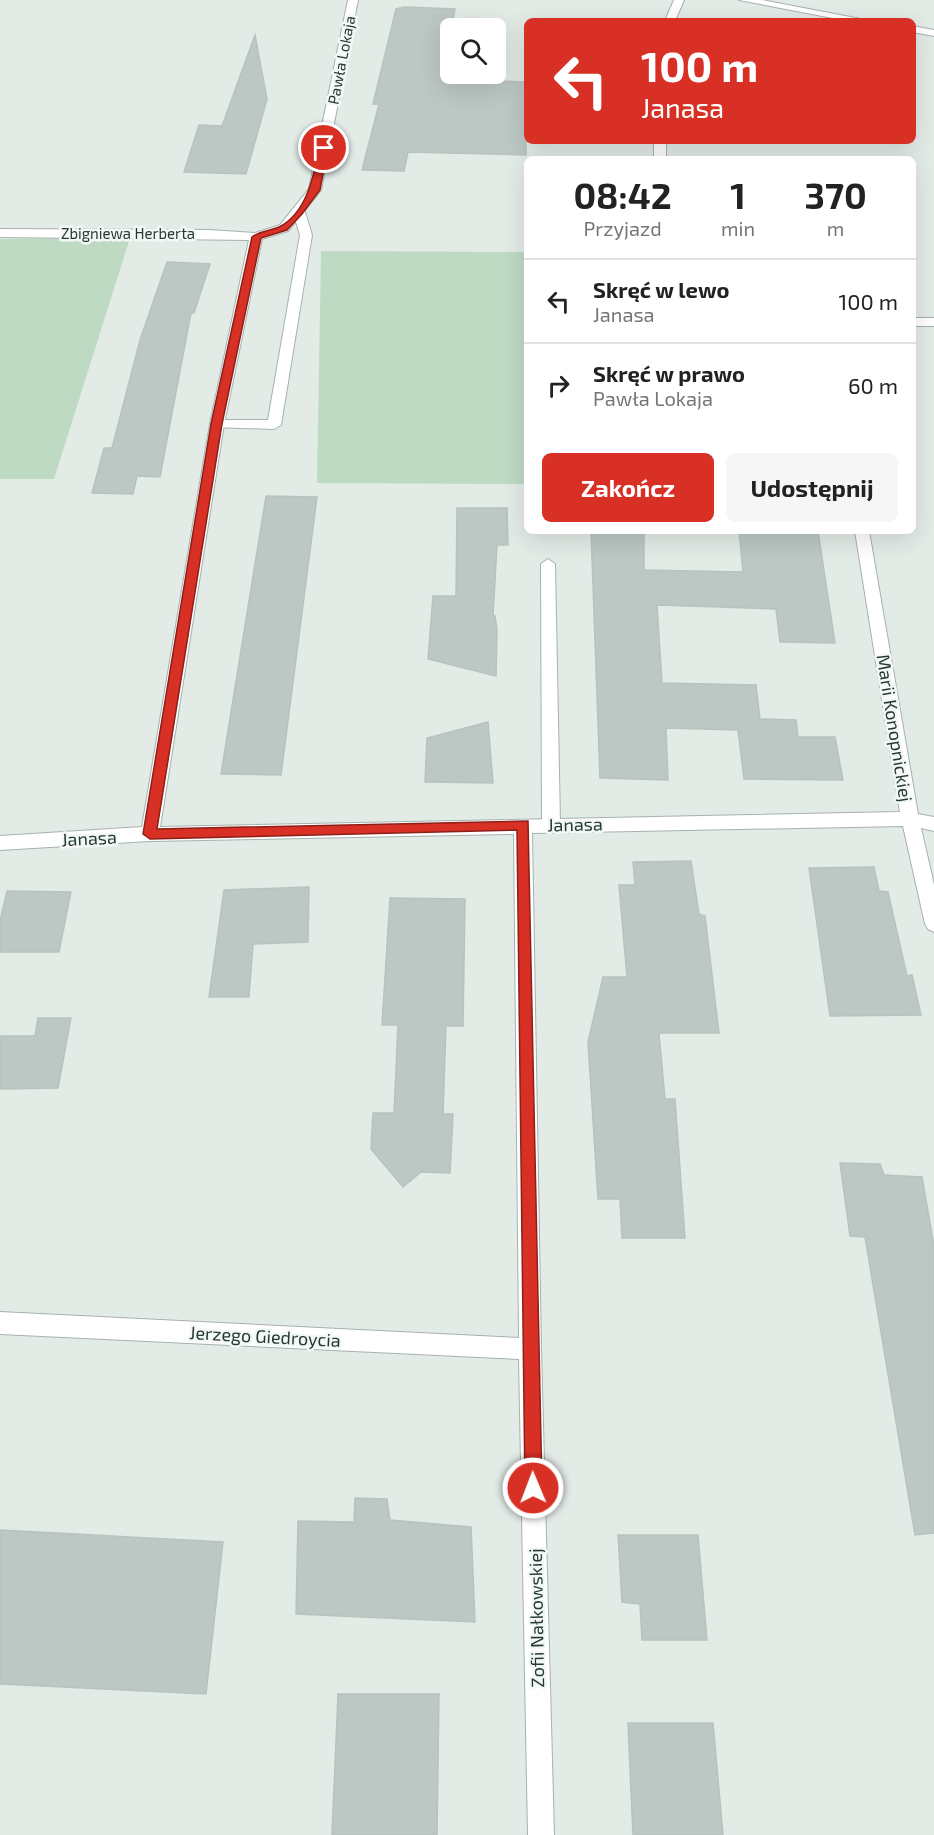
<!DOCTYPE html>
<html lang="pl">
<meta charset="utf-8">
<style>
body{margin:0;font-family:"Exo 2",sans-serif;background:#f6f6f6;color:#222;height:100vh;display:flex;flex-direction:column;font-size:22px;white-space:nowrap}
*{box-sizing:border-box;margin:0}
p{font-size:20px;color:#767676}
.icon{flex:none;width:33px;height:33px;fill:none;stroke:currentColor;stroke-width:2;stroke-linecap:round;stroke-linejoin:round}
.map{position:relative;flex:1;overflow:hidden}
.panel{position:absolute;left:524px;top:156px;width:392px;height:378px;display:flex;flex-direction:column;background:#fff;border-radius:9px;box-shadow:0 6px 24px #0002}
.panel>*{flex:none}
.banner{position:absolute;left:524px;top:18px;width:392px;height:126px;border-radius:9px;box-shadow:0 6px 24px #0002;background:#d93025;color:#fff;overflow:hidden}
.buttons{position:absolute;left:440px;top:18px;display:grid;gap:12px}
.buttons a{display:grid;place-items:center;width:66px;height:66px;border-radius:9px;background:#fff;box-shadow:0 6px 24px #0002;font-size:30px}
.pin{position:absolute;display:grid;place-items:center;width:51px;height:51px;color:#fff;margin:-26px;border:3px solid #fff;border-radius:50%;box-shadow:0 2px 6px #0007}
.me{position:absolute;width:66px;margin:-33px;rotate:359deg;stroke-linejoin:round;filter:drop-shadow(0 0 4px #0008)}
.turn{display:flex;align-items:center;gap:21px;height:126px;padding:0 18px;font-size:27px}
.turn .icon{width:78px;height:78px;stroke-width:2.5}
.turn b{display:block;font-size:42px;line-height:51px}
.eta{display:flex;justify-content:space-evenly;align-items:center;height:102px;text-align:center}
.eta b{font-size:36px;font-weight:700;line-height:42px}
.cta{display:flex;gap:12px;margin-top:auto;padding:12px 18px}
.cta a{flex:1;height:69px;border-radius:9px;background:#d93025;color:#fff;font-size:24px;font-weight:700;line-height:69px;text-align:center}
.cta a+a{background:#f6f6f6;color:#222}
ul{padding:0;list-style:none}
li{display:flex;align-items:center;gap:18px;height:84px;padding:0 18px;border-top:2px solid #e0e0e0}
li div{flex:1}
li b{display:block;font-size:22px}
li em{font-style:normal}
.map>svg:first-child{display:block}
</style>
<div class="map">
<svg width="934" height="1835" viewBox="0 0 934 1835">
<rect width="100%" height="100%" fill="#e3ebe7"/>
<g fill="#bedac3">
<polygon points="130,238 54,479 0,479 0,239"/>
<polygon points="321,251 526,252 526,484 317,483"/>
</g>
<g fill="#bcc8c3" stroke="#b6c4bd" stroke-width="1.5">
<polygon points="405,7 455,9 442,79 526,82 526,155 408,152 404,171 362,170 379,104 373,104 396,9"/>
<polygon points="255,35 267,99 246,174 184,172 199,125 222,126"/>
<polygon points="167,262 210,264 194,313 191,313 160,477 137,476 133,494 92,493 104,448 112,448 140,340"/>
<polygon points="266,496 317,497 281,775 221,774"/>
<polygon points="457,508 507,508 508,545 497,545 493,616 495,616 497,630 496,676 428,659 433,596 456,596"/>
<polygon points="591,531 644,531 644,570 743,572 739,531 818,531 835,643 780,642 776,609 657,605 662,683 756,685 760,719 796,720 798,737 835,737 843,780 744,779 738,730 666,728 668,780 600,778"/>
<polygon points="488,722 493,783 425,782 427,738"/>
<polygon points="691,861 699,914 705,916 719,1033 659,1033 665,1099 675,1099 685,1238 622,1238 620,1199 598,1199 588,1042 603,977 627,977 619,885 635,885 633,862"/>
<polygon points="874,867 879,891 888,892 907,976 912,975 921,1015 830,1016 809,868"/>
<polygon points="309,887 308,942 253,944 249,997 209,997 224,890"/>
<polygon points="7,891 71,892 59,952 0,952 0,921"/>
<polygon points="390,898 465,899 463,1026 446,1026 443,1114 453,1114 450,1173 421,1172 403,1187 371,1149 373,1113 394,1113 398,1025 382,1025"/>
<polygon points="38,1018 71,1018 58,1088 0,1089 0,1036 35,1036"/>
<polygon points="840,1163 880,1164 884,1175 922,1177 934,1246 934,1533 915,1535 865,1237 850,1236"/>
<polygon points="355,1498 387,1499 390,1520 471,1527 475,1622 296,1614 298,1521 354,1522"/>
<polygon points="0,1530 223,1542 206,1694 0,1684"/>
<polygon points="618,1535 698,1535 707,1640 642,1640 640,1604 622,1602"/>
<polygon points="338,1694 439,1694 437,1835 332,1835"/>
<polygon points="628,1723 713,1723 723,1835 633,1835"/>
</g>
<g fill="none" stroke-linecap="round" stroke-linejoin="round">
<g stroke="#a6b2ad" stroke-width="2">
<g id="service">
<polygon points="299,208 305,212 312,235 281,425 274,429 212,427 212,421 217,420 268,420 300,235 293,212"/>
<polygon points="548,559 555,564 560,824 557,829 545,829 542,824 541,564"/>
</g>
</g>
<g stroke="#a6b2ad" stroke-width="2">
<g id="minor">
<polygon points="348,0 358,0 321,190 288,231 262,239 224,424 160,827 900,812 855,531 869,531 918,814 934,817 934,831 921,828 934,885 934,932 928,929 925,924 903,826 532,833 541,1349 554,1835 528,1835 519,1359 0,1334 0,1312 519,1338 514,834 150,841 0,850 0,836 142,827 210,424 249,240 0,237 0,229 209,230 255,233 280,225 309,189"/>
<polygon points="674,0 684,0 675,21 665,21"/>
<rect x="654" y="141" width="12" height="18"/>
<rect x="912" y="318" width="22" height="8"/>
</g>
</g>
<g stroke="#a6b2ad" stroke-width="2">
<g id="tertiary">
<polygon points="739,0 762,0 871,21 848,21"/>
<polygon points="912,26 934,30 934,36 912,32"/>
</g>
</g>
<use href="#service" fill="#fff" fill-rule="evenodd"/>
<use href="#minor" fill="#fff" fill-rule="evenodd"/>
<use href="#tertiary" fill="#fff" fill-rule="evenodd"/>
</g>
<path fill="#d93025" stroke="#8d1f18" stroke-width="1.5" d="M324,145L328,148L320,190L302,214L287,230L261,238L222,424L157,829L528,821L542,1488L539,1494L533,1497L527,1494L525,1488L517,830L150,839L143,834L211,424L252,237C259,231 270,231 279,227C307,213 314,175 319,148Z"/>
<g text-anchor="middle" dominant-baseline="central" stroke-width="5" stroke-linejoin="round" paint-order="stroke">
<g font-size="15" fill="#253a33" stroke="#f3f8f5">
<text transform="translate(341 60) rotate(-79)">Pawła Lokaja</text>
<text x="128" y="233">Zbigniewa Herberta</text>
</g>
<g font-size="18" fill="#253a33" stroke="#f3f8f5">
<text transform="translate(895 728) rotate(81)">Marii Konopnickiej</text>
<text transform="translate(575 824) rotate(-1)">Janasa</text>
<text transform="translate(89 838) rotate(-3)">Janasa</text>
<text transform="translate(265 1336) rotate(3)">Jerzego Giedroycia</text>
<text transform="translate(536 1618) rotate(-91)">Zofii Nałkowskiej</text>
</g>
</g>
</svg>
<div class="buttons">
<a><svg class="icon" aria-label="search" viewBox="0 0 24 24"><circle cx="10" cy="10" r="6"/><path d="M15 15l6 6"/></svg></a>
</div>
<div class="pin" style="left:324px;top:148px;background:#d93025"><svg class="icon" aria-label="arrive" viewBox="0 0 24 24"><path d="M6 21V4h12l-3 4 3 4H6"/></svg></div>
<svg class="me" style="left:533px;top:1488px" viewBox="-20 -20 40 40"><circle r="17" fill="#d93025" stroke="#fff" stroke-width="3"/><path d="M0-11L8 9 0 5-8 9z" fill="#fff"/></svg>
<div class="banner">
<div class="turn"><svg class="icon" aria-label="left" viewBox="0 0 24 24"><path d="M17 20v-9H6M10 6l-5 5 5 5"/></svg><div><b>100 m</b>Janasa</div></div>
</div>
<section class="panel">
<div class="eta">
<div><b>08:42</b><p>Przyjazd</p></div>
<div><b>1</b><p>min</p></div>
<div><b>370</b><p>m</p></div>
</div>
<ul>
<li><svg class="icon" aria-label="left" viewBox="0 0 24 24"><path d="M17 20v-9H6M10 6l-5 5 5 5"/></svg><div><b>Skręć w lewo</b><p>Janasa</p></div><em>100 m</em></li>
<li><svg class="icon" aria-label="right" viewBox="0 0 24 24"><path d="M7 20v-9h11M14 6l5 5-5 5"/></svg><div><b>Skręć w prawo</b><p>Pawła Lokaja</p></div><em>60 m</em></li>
</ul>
<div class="cta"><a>Zakończ</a><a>Udostępnij</a></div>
</section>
</div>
